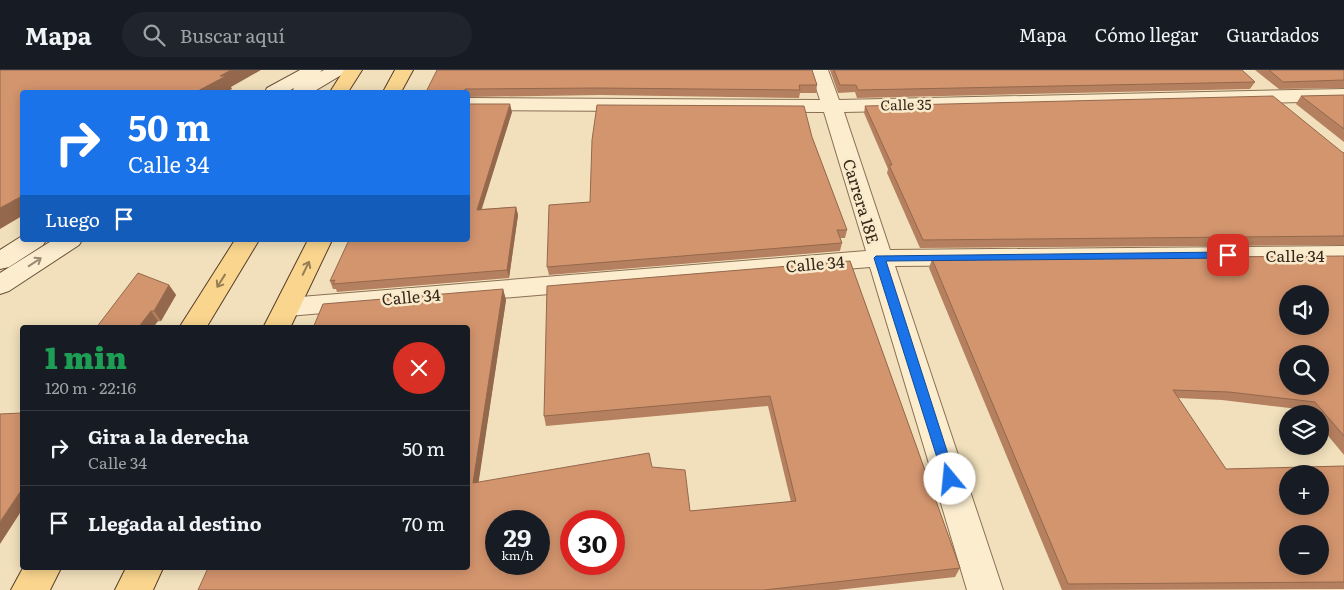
<!DOCTYPE html>
<html lang="es">
<meta charset="utf-8">
<style>
body{margin:0;font-family:Literata,serif;background:#20242c;color:#f1f3f6;height:100vh;display:flex;flex-direction:column;font-size:19px;white-space:nowrap}
*{box-sizing:border-box;margin:0}
p{font-size:16px;color:#9ea1a6}
.icon{flex:none;width:28px;height:28px;fill:none;stroke:currentColor;stroke-width:2;stroke-linecap:round;stroke-linejoin:round}
.map{position:relative;flex:1;overflow:hidden}
.panel{position:absolute;left:20px;top:255px;width:450px;height:245px;display:flex;flex-direction:column;background:#171b24;border-radius:5px;box-shadow:0 2px 12px #0003}
.panel>*{flex:none}
.banner{position:absolute;left:20px;top:20px;width:450px;height:152px;border-radius:5px;box-shadow:0 2px 12px #0003;background:#1a73e8;color:#fff;overflow:hidden}
.fabs{position:absolute;left:1279px;top:215px;display:grid;gap:10px}
.fabs a{display:grid;place-items:center;width:50px;height:50px;border-radius:50%;background:#171b24;box-shadow:0 2px 12px #0003;font-size:25px}
.speed{position:absolute;left:485px;top:440px;display:flex;gap:10px;font-size:25px;font-weight:700;text-align:center}
.speed>*{display:grid;place-content:center;width:65px;height:65px;border-radius:50%;background:#171b24;box-shadow:0 2px 12px #0003;line-height:1}
.speed small{font-size:12px;font-weight:400}
.speed .limit{border:8px solid #d22;background:#fff;color:#111}
.pin{position:absolute;display:grid;place-items:center;width:42px;height:42px;color:#fff;margin:-21px;border-radius:10px;box-shadow:0 2px 8px #0006}
.me{position:absolute;width:55px;margin:-28px;rotate:343deg;stroke-linejoin:round;filter:drop-shadow(0 0 4px #0008)}
.turn{display:flex;align-items:center;gap:18px;height:105px;padding:0 25px;font-size:22px}
.turn .icon{width:65px;height:65px;stroke-width:2.5}
.turn b{display:block;font-size:35px;line-height:42px}
.then{display:flex;align-items:center;height:48px;padding:0 25px;background:#0003;gap:10px;font-size:19px}
.round{display:grid;place-items:center;flex:none;width:52px;height:52px;border-radius:26px;background:#20242c}
.overview{display:flex;align-items:center;justify-content:space-between;height:85px;padding:0 25px}
h1{font-size:30px;font-weight:800;line-height:38px;color:#1e9e55}
ul{padding:0;list-style:none}
li{display:flex;align-items:center;gap:15px;height:75px;padding:0 25px;border-top:1px solid #363941}
li div{flex:1}
li b{display:block;font-size:19px}
li em{font-style:normal}
header{display:flex;align-items:center;gap:30px;box-sizing:border-box;height:70px;padding:0 25px;background:#171b24;border-bottom:1px solid #363941}
header strong{font-size:24px}
nav{display:flex;gap:28px;margin-inline-start:auto;font-size:18px}
.search{width:350px;height:45px;background:#20242c;display:flex;align-items:center;gap:12px;box-sizing:border-box;padding:0 18px;border-radius:28px;color:#9ea1a6;font-size:19px}
.map>svg:first-child{display:block}
</style>
<header>
<strong>Mapa</strong>
<div class="search"><svg class="icon" aria-label="search" viewBox="0 0 24 24"><circle cx="10" cy="10" r="6"/><path d="M15 15l6 6"/></svg>Buscar aquí</div>
<nav><a>Mapa</a><a>Cómo llegar</a><a>Guardados</a></nav>
</header>
<div class="map">
<svg width="1344" height="520" viewBox="0 0 1344 520">
<rect width="100%" height="100%" fill="#f1e0bb"/>
<g fill="none" stroke-linecap="round" stroke-linejoin="round">
<g stroke="#8a6f54" stroke-width="2">
<polygon id="street" points="810,0 828,0 839,30 1344,19 1344,31 844,42 890,180 1344,176 1344,192 895,196 1003,520 967,520 870,197 288,246 279,244 275,237 279,230 288,228 866,181 824,42 468,40 468,28 820,30"/>
</g>
<g stroke="#6b5037" stroke-width="2">
<g id="secondary">
<polygon points="300,0 322,0 320,2 324,0 346,0 343,4 313,22 292,22 294,18 287,22 265,22 267,18"/>
<polygon points="22,166 22,170 46,170 43,175 9,197 0,199 0,180"/>
<polygon points="53,170 82,170 79,175 9,221 0,224 0,203"/>
</g>
</g>
<g stroke="#573d29" stroke-width="2">
<g id="primary">
<polygon points="344,0 362,0 348,22 330,22"/>
<polygon points="395,0 413,0 401,22 383,22"/>
<polygon points="235,170 259,170 206,258 179,258"/>
<polygon points="308,170 332,170 290,258 263,258"/>
<polygon points="23,498 61,498 50,520 11,520"/>
<polygon points="126,498 163,498 153,520 115,520"/>
</g>
</g>
<use href="#street" fill="#fcedcf" fill-rule="evenodd"/>
<use href="#secondary" fill="#fcedcf" fill-rule="evenodd"/>
<use href="#primary" fill="#f9d58e" fill-rule="evenodd"/>
</g>
<g fill="#b5805f">
<polygon points="830,0 1242,0 1255,12 1250,19 857,28 855,22 838,23"/>
<polygon points="1255,0 1344,0 1344,18 1279,19"/>
<polygon points="434,7 817,15 816,23 800,23 799,28 600,25 468,27 468,22 426,22"/>
<polygon points="1344,25 1344,72 1296,34 1301,26"/>
<polygon points="865,36 1342,82 1344,83 1344,175 920,178 887,103 888,99 864,43"/>
<polygon points="512,42 481,139 516,137 518,145 509,208 337,222 336,219 333,219 330,211"/>
<polygon points="812,67 847,160 845,168 840,168 842,173 840,181 549,205 547,197"/>
<polygon points="1344,186 1344,385 1320,356 1320,344 1310,344 1307,340 1222,330 1178,328 1226,399 1344,396 1344,519 1062,520 929,198 932,189"/>
<polygon points="850,191 960,498 955,507 837,520 198,520 503,219 506,230 478,413 652,397 690,441 791,432 768,336 546,356 544,346"/>
<polygon points="169,215 176,225 161,251 96,258"/>
</g>
<g fill="#94684d">
<polygon points="231,0 261,0 231,17 232,19 226,22 196,22 220,6"/>
<polygon points="510,34 512,42 479,148 477,140"/>
<polygon points="22,126 22,146 0,159 0,138"/>
<polygon points="516,137 518,145 509,208 507,200"/>
<polygon points="169,215 176,225 161,251 154,241"/>
<polygon points="503,219 506,230 477,423 473,413"/>
<polygon points="151,241 158,251 153,258 138,258"/>
<polygon points="20,422 22,424 22,440 0,474 0,452"/>
</g>
<g fill="#d3956e" stroke="#94684d" fill-rule="evenodd">
<polygon points="0,0 231,0 220,6 226,6 196,22 22,22 22,126 0,138"/>
<polygon points="437,0 812,0 817,15 799,15 800,20 599,18 465,19 465,22 426,22"/>
<polygon points="834,0 1242,0 1255,12 858,20 856,15 840,15"/>
<polygon points="1269,0 1344,0 1344,10 1283,12"/>
<polygon points="1344,25 1344,59 1301,26"/>
<polygon points="1273,26 1342,82 1344,83 1344,166 923,170 889,95 892,95 865,36"/>
<polygon points="468,34 510,34 477,140 516,137 507,200 333,214 335,210 330,211 349,170 468,170"/>
<polygon points="597,35 804,36 812,67 847,160 837,160 842,173 547,197 549,135 590,132 592,70"/>
<path d="M1344,186V366L1315,332L1229,322L1173,320L1226,399L1344,396V512L1068,514L932,189ZM1288,224H1320V256H1288ZM1288,284H1320V316H1288ZM1288,404H1320V436H1288ZM1288,464H1320V496H1288Z"/>
<path d="M850,191L960,498L764,520H198L208,498H468V258H313L323,234L503,219L473,413L649,383L652,397L685,400L690,441L796,431L770,326L544,346L547,216ZM496,451H539V494H496ZM571,451H614V494H571Z"/>
<polygon points="138,203 169,215 154,241 151,241 138,258 96,258"/>
<polygon points="22,343 22,422 20,422 0,452 0,344"/>
</g>
<defs><path id="oneway-shaft" d="M-6 0H5M1.5-3L5.5 0L1.5 3" fill="none" stroke-width="1.6" stroke-linecap="round" stroke-linejoin="round" transform="scale(1.25)"/></defs>
<use stroke="#9a8a74" href="#oneway-shaft" transform="translate(35 192) rotate(-33)"/>
<g stroke="#987e54">
<use href="#oneway-shaft" transform="translate(306 198) rotate(-64)"/>
<use href="#oneway-shaft" transform="translate(221 211) rotate(122)"/>
</g>
<polygon fill="#1a73e8" stroke="#114b97" points="1228,182 1233,185 1231,188 886,191 956,409 954,413 950,415 945,413 874,188 876,186"/>
<g text-anchor="middle" dominant-baseline="central" stroke-width="5" stroke-linejoin="round" paint-order="stroke">
<g font-size="14" fill="#37271a" stroke="#f8eacb">
<text transform="translate(906 34) rotate(-1)">Calle 35</text>
</g>
<g font-size="16" fill="#37271a" stroke="#f8eacb">
<text transform="translate(862 131) rotate(73)">Carrera 18E</text>
<text x="1295" y="185">Calle 34</text>
<text transform="translate(815 193) rotate(-5)">Calle 34</text>
<text transform="translate(411 226) rotate(-5)">Calle 34</text>
</g>
</g>
</svg>
<div class="fabs">
<a><svg class="icon" aria-label="sound" viewBox="0 0 24 24"><path d="M4 9h4l5-4v14l-5-4H4zM17 9q2 3 0 6"/></svg></a>
<a><svg class="icon" aria-label="search" viewBox="0 0 24 24"><circle cx="10" cy="10" r="6"/><path d="M15 15l6 6"/></svg></a>
<a><svg class="icon" aria-label="layers" viewBox="0 0 24 24"><path d="M12 4l9 5-9 5-9-5zM3 14l9 5 9-5"/></svg></a>
<a>+</a>
<a>−</a>
</div>
<div class="speed"><div>29<small>km/h</small></div><div class="limit">30</div></div>
<div class="pin" style="left:1228px;top:185px;background:#d93025"><svg class="icon" aria-label="arrive" viewBox="0 0 24 24"><path d="M6 21V4h12l-3 4 3 4H6"/></svg></div>
<svg class="me" style="left:950px;top:409px" viewBox="-20 -20 40 40"><circle r="19" fill="#fff"/><path d="M0-13L10 11 0 6-10 11z" fill="#1a73e8"/></svg>
<div class="banner">
<div class="turn"><svg class="icon" aria-label="right" viewBox="0 0 24 24"><path d="M7 20v-9h11M14 6l5 5-5 5"/></svg><div><b>50 m</b>Calle 34</div></div>
<div class="then">Luego<svg class="icon" aria-label="arrive" viewBox="0 0 24 24"><path d="M6 21V4h12l-3 4 3 4H6"/></svg></div>
</div>
<section class="panel">
<div class="overview"><div><h1>1 min</h1><p>120 m · 22:16</p></div><a class="round" style="background:#d93025;color:#fff"><svg class="icon" aria-label="close" viewBox="0 0 24 24"><path d="M6 6l12 12M18 6L6 18"/></svg></a></div>
<ul>
<li><svg class="icon" aria-label="right" viewBox="0 0 24 24"><path d="M7 20v-9h11M14 6l5 5-5 5"/></svg><div><b>Gira a la derecha</b><p>Calle 34</p></div><em>50 m</em></li>
<li><svg class="icon" aria-label="arrive" viewBox="0 0 24 24"><path d="M6 21V4h12l-3 4 3 4H6"/></svg><div><b>Llegada al destino</b></div><em>70 m</em></li>
</ul>
</section>
</div>
